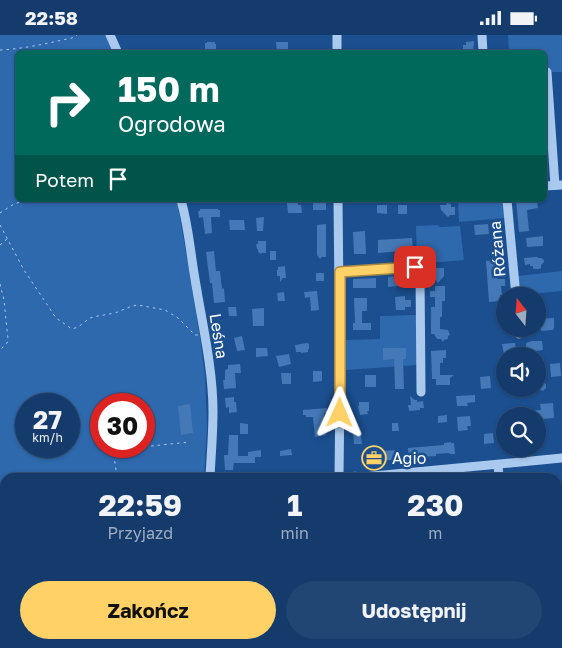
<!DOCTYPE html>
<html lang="pl">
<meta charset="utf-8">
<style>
body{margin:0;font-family:"Golos Text",sans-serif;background:#214673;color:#f1f3f6;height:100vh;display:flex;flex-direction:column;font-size:19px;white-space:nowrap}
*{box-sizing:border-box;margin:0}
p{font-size:16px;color:#9dadc1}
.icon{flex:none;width:28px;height:28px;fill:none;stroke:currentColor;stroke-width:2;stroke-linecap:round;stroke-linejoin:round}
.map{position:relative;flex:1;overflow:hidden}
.panel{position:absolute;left:0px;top:438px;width:562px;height:176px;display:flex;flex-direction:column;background:#143b6b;border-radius:15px 15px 0 0;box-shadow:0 1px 4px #0004,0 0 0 1px #33557e}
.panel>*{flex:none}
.top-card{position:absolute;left:15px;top:15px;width:532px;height:152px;border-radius:8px;box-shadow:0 1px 4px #0004,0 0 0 1px #33557e;background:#00695c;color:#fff;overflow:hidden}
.needle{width:32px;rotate:343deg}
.fabs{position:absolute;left:496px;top:252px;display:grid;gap:10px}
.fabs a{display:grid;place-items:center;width:50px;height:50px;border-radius:50%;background:#143b6b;box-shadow:0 1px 4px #0004,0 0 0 1px #33557e;font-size:25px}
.speed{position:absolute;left:15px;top:358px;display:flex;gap:10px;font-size:25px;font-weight:700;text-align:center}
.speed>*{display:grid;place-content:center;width:65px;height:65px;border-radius:50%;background:#143b6b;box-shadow:0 1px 4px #0004,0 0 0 1px #33557e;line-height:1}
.speed small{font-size:12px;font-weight:400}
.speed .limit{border:8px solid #d22;background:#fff;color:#111}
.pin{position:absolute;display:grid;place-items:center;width:42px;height:42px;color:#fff;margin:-21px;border-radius:10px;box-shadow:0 2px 8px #0006}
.me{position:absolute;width:55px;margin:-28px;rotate:1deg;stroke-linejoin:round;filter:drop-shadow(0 0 4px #0008)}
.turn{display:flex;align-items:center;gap:18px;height:105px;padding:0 20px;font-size:22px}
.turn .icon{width:65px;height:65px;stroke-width:2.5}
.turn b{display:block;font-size:35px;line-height:42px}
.then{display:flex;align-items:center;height:48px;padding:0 20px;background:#0003;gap:10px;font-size:19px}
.eta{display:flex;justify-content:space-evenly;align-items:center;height:85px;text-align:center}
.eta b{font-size:30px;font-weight:700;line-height:35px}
.button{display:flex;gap:10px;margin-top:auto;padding:10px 20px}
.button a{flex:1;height:58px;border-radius:30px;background:#ffd166;color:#111;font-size:20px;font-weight:700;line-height:58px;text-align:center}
.button a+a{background:#214673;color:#f1f3f6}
.status{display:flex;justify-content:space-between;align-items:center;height:35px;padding:0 25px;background:#143b6b;direction:ltr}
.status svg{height:14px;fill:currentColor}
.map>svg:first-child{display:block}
</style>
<div class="status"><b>22:58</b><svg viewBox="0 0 49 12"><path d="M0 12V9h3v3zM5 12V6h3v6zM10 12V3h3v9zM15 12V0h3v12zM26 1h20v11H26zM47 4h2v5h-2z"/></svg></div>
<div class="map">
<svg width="562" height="613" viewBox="0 0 562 613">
<rect width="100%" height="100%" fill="#1b4f8f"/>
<g fill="#2e69ad" fill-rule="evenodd">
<path d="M0,0H105L113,17L18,18V165H177L200,302L205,341L207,393L204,442H5V462L0,463ZM26,369H69V411H26ZM101,369H144V411H101Z"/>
<polygon points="508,0 562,0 562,37 545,37 545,18 509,17"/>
<polygon points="458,165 503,165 505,183 459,187"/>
<polygon points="438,190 440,192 460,191 464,225 417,229 416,191"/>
<polygon points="562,236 562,256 519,260 518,241"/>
<polygon points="416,280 417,330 346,335 346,305 380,304 380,281"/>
<polygon points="157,609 231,609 232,613 158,613"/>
<polygon points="243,609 510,609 511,613 244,613"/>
</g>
<g fill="#4478b7">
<polygon points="474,6 473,18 463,18 463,10 466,10 466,7"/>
<polygon points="207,7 215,7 215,9 216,9 216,17 205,17 205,8 207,8"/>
<polygon points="276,7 288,7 288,18 277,18"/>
<polygon points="516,165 537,165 538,173 527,175 529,196 519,197"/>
<polygon points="298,167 298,170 301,170 302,178 288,178 287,168"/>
<polygon points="326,167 326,175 313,175 313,168"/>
<polygon points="447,168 451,169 451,172 455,172 455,180 450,180 448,182 441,175 440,170 446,170"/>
<polygon points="377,170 387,170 387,179 377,178"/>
<rect x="398" y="170" width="9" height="9"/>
<polygon points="200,174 218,174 218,175 220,175 220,182 211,182 212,198 205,199 203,182 199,183 198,176 200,176"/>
<polygon points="264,182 263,196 257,196 256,183"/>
<polygon points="229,185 244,185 245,195 230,195"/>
<polygon points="326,189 326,222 322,222 320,224 317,220 317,190"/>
<polygon points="488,189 489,199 475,200 474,190"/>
<polygon points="365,196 366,219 354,219 353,197"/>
<polygon points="543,201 543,211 527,212 526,203"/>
<polygon points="412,203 413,215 378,218 378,205"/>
<polygon points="258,206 266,206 266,218 262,218 261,219 258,217 258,214 257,214 256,209 258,209"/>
<polygon points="214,216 216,236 220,236 222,254 224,253 225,267 214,268 212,248 210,248 206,217"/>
<rect x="270" y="216" width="6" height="9"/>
<polygon points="537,222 538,223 541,223 544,225 544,227 541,230 541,233 539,234 533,234 533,231 530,231 530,229 525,230 524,223"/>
<polygon points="496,225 497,244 505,244 505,251 501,251 502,260 500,260 500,266 489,267 486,226"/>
<polygon points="285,231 286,243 283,243 280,247 280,241 277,241 277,235 278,235 278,232"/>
<polygon points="431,233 444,233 444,241 438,248 431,239"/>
<rect x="316" y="238" width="8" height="8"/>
<polygon points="408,240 409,250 388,252 388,242"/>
<polygon points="376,243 376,253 353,253 353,244"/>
<polygon points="435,251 445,251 445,266 442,266 442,282 440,282 440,294 448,295 450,300 448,301 448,304 444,305 443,307 441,304 437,304 434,299 431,299 431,272 435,272 435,262 430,262 430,256 435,256"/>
<polygon points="317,256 319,275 311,276 310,262 305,263 304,257"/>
<polygon points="284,257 285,266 278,266 277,258"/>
<polygon points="405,261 405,265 411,265 411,272 405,272 405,275 396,275 395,262"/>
<polygon points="354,263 367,263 367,276 362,276 362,288 371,288 371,295 353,295 353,288 355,288"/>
<polygon points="228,272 236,272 237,281 229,281"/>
<polygon points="264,273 264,291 253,291 252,274"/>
<polygon points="554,283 554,292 553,295 541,296 541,290 538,290 538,284"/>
<polygon points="242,301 245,315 237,316 234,303"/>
<polygon points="532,306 542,306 543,315 536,316 535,315 526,315 526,308"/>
<polygon points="307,308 309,309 309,314 308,314 308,317 301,318 301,317 296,317 295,310"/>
<polygon points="512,308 515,308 516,314 511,315 511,319 504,320 502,309"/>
<polygon points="256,313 267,313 268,321 256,322"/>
<polygon points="383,313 406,313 406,324 403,324 404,354 395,354 394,324 383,325"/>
<polygon points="446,315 446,323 443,323 443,328 440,328 440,340 454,340 450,343 450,350 436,350 436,344 432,344 431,316"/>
<polygon points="289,319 291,329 279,332 276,321"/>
<polygon points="560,328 561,341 551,342 550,329"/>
<polygon points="240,329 241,338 235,338 236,353 224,354 223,345 225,345 225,335 228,334 228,330"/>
<polygon points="313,336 322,336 322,346 313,347"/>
<polygon points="281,338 291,338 291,349 282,349"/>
<rect x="365" y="340" width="11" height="12"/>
<polygon points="490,341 491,353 481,354 480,342"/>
<polygon points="542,347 546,349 546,353 543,356 538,354 538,350"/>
<polygon points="475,360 475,367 467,368 468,371 457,371 456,361"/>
<polygon points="410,361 415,365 417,365 417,367 423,366 424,373 420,373 420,375 409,376 408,370 411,370"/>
<polygon points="234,362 234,367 236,367 237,377 229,378 229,372 226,373 225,363"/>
<polygon points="359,367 369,367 369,376 367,376 368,379 360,380 358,371 359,371"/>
<polygon points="553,368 554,383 542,384 542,381 520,381 520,376 541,375 540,369"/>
<polygon points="190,369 193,398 181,400 178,371"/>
<polygon points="327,373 327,378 324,378 324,381 326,400 315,402 313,382 306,382 306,380 303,380 303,375"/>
<polygon points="447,380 447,387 438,388 438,381"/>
<polygon points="470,381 471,391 467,391 468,395 458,396 457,382"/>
<polygon points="240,388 248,389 248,399 240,399"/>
<polygon points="392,388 398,388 399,396 392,396"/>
<polygon points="349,392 358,392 358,397 360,396 362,409 354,409 353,397 349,398"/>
<polygon points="493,398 494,408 484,409 484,399"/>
<polygon points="229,400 238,400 238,421 248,421 248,417 261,415 261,422 255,422 255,428 234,428 233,435 225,435 224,420 228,420"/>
<polygon points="451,407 451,408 454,408 455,419 450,419 449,418 436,419 436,421 409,423 408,413 444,410 444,408"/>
<polygon points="291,414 292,420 280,421 280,416"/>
<polygon points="376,415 381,415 381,416 397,415 398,425 372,425 371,417 376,416"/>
<polygon points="0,513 5,514 5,524 0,523"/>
<polygon points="1,569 5,569 5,613 0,613 0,583"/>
</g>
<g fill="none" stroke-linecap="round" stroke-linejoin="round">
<g stroke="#a9c9ee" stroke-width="1" stroke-dasharray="2.5 4" stroke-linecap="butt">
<path d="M0,15C24,14 48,8 72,3L77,0"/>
<polyline points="0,178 14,169 27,165"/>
<polyline points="0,190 24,235 56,283 72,294 78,292 90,283 98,281 115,278 132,271 138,270 165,275 178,283 195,300 198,300"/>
<polyline points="0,210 7,204"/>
<polyline points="0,249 4,265 8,304 7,308 0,315"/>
<polyline points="116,435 114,421 122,421 122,414 190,407"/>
<polyline points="347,438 358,437"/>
<polyline points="304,442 330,440"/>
<polyline points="0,464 5,464"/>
</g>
<g stroke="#a9c9ee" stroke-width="9">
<polyline points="110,0 118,18"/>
<polyline points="337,0 337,18"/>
<polyline points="482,0 483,18"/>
<polyline points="547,37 555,150"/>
<polyline points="545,151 562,150"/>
<path d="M181,165C189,193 190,216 195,244C202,288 213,333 213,377C213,399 211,421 210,442"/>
<polyline points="338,165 340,354 339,442"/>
<polyline points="507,165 516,261"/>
<polyline points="339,237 415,232 418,233 420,237 421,357"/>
<polyline points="519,294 519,299"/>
<polyline points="498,430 499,442"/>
<polyline points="363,442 562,423"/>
<polyline points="0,477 5,477"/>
<polyline points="0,504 5,504"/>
<polyline points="104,609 104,613"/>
<polyline points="154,609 155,613"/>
<polyline points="235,609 236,613"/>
<polyline points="515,609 515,613"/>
<polyline points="19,613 19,609"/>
<polyline points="56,613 55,611 67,609"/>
</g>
</g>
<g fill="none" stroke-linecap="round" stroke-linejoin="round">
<g stroke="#a68842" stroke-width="12">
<polyline id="route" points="340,378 340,237 415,232"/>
</g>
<use href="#route" stroke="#ffd166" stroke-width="9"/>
</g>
<defs>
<g id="office-ring" transform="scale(1.25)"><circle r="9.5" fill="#1b4f8f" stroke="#ffd166" stroke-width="1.5"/><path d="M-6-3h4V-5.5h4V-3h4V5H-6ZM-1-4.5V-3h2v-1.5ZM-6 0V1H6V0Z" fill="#ffd166"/></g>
</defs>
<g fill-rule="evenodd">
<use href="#office-ring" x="374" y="423"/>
</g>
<g text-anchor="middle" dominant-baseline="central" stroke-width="5" stroke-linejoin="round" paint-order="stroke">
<g font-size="16" fill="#fff" stroke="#1b4f8f">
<text transform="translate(497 214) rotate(-95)">Różana</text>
<text transform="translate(219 301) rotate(81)">Leśna</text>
</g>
<g font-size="16" fill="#fff" stroke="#1b4f8f" text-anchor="start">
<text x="392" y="423">Agio</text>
</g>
</g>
</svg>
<div class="fabs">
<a><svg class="needle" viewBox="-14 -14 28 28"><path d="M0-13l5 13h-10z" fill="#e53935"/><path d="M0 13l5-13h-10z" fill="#9dadc1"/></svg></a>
<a><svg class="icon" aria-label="sound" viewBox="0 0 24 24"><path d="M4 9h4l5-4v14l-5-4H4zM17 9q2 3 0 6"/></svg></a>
<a><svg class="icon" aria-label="search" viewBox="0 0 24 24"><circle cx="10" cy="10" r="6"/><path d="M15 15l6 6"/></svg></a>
</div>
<div class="speed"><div>27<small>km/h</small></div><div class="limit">30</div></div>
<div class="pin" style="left:415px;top:232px;background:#d93025"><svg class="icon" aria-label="arrive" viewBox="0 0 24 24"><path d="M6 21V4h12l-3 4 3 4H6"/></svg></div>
<svg class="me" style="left:340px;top:378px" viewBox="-20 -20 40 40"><path d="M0-17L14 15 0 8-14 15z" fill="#ffd166" stroke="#fff" stroke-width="4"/></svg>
<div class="top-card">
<div class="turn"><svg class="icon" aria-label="right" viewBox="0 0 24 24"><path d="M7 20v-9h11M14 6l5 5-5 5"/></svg><div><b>150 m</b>Ogrodowa</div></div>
<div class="then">Potem<svg class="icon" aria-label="arrive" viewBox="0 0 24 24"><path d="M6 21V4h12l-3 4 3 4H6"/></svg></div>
</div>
<section class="panel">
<div class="eta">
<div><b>22:59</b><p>Przyjazd</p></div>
<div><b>1</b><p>min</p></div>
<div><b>230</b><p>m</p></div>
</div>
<div class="button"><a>Zakończ</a><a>Udostępnij</a></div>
</section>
</div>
